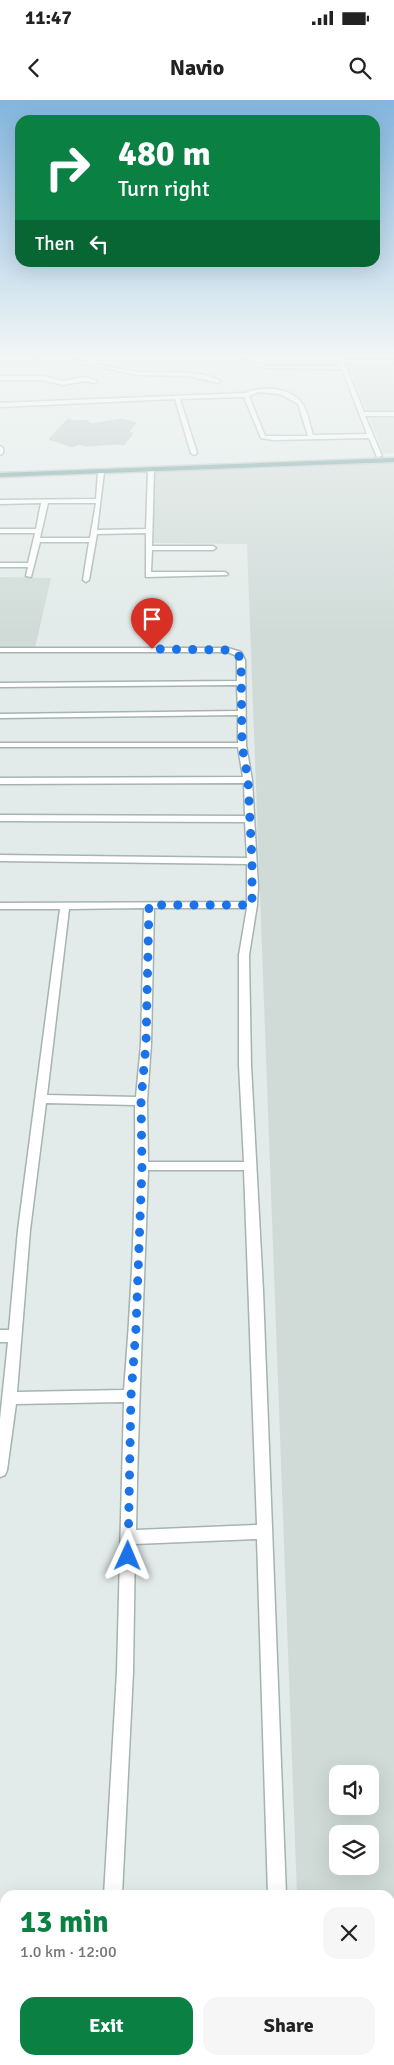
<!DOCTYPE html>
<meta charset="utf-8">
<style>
body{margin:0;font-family:Signika,sans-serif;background:#f6f6f6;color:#222;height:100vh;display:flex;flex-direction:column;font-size:19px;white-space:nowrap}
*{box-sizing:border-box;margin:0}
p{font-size:16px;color:#767676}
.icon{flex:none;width:28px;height:28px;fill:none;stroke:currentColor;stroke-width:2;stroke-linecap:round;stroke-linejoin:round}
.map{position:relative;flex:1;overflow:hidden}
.panel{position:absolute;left:0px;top:1790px;width:395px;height:175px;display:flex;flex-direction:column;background:#fff;border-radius:15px 15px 0 0;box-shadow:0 5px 20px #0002}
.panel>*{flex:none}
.banner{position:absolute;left:15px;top:15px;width:365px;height:152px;border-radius:15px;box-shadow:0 5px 20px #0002;background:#0b8043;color:#fff;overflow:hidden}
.controls{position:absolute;left:329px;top:1665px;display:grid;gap:10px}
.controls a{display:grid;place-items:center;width:50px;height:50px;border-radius:10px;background:#fff;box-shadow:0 5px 20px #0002;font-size:25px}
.pin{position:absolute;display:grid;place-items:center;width:42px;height:42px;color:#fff;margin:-51px -21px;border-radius:50% 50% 50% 0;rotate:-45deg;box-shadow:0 0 5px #0007}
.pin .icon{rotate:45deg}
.me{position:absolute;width:55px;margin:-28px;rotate:1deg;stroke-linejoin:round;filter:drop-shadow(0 0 4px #0008)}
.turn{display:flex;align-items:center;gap:18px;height:105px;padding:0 20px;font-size:22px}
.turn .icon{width:65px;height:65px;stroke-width:2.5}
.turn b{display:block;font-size:35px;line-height:42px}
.then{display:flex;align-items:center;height:48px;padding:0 20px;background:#0003;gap:10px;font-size:19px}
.round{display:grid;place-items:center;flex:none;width:52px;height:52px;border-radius:15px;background:#f6f6f6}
.overview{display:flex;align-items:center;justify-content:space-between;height:85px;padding:0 20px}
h1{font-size:30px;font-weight:700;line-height:38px;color:#0b8043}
.cta{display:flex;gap:10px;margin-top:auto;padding:10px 20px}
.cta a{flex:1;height:58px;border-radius:15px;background:#0b8043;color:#fff;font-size:20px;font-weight:700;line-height:58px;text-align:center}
.cta a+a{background:#f6f6f6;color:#222}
.status{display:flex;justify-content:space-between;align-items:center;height:35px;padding:0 25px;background:#fff;direction:ltr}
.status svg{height:14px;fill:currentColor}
header{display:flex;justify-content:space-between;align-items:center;height:65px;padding:0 20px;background:#fff;font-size:22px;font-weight:700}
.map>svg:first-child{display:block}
</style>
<div class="status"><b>11:47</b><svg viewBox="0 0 49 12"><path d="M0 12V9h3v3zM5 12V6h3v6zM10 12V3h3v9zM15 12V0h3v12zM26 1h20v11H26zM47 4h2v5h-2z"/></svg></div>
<header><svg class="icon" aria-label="back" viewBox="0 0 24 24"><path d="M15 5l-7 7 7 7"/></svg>Navio<svg class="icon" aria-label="search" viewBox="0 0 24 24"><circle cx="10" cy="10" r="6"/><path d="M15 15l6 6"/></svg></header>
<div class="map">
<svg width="394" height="1965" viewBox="0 0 394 1965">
<rect width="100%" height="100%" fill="#e2ebe9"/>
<g fill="#d0dbd8" fill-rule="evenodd">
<polygon points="345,257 394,257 394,353 384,354"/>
<path d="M394,357V1965H303V1960H390V1795H297L247,444L152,443L153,380L148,369ZM338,1674H370V1706H338ZM338,1734H370V1766H338Z"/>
<polygon points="0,477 51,478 35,548 0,548"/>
</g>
<polygon fill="#b7c6c3" stroke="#b5c5c1" points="68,319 76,321 87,320 91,324 121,319 136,323 128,333 133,333 124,345 118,344 86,346 79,344 72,347 49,339"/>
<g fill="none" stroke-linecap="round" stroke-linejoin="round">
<g stroke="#a5b3b1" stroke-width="3">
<g id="street">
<path d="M51,257C81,259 110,269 140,272C166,274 196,268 221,281L218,283L189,276L139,275L69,261L37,259L0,260V258Z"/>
<path d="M218,257H229L267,266H340L337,257H342V260H394V262H344L364,312H394V316H365L382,356L377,357L369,338L273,340L261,338L244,297L180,299L197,353L194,355L191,353L175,299L0,307V303L245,293C261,286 290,287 301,302C308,310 310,326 313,335L367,334L342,269L267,268ZM259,292L280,294L298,304L308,336H265L249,296Z"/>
<polygon points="0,276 42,276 63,281 85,277 97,281 94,283 85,281 63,285 42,280 0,280"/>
<polygon points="0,346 3,348 3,353 0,355"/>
<path d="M151,368L154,370L152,446H213L216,448L213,450H152L151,472H225L228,474L227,475L146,477V433L97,434L89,480L86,482L83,480L89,442H40L31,477L26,476L28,467H0V463H28L35,433H0V429H36L41,403L0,404V400L96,399L98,372L101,370L104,372L97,430L146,429L148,370ZM48,403H96L90,438H40Z"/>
<path d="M0,548H228L241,552L245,560L246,645L252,680L258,786L257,805L249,855L251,965L263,1191L286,1795H268L257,1439L135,1444L133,1572L122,1795H104L117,1572L124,1302L16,1304L7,1370L5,1375L0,1377V1319L8,1242H0V1230H9L18,1130L60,809H0V803L247,802V764L0,761V755L247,758L245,722L0,721V715L245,716L244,683L0,684V678L243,677L238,647H0V643H238V615L0,618V614L238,611L237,585L0,587V583L237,581V560L235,555L227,552H0ZM144,808L141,944L136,997L47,995L69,809ZM154,808H247L239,855V965L244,1062H148L147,1001L151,944ZM46,1003L135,1005C136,1100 132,1195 124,1290L17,1292L30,1130ZM148,1070H244L257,1425L136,1430C138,1310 144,1190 148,1070Z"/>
<rect x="0" y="1835" width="5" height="18"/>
<rect x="96" y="1960" width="20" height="5"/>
<rect x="274" y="1960" width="20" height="5"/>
</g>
</g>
<g stroke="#c1c8c8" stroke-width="3">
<polygon id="primary" points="394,358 394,362 0,377 0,373"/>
</g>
<use href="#street" fill="#fff" fill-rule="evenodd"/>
<use href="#primary" fill="#699f9c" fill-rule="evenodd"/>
</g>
<linearGradient id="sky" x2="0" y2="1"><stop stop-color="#83b5de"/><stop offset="0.48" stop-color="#f2f6f5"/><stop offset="1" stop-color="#f2f6f5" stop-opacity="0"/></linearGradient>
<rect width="394" height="533" fill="url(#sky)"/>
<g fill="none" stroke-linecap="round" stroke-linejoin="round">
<polyline stroke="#1a73e8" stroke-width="9" stroke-dasharray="0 16.2" points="128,1456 131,1296 136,1228 142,1066 141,1001 146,944 149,805 252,805 252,761 248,680 242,645 241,560 238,554 228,550 152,549"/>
</g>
</svg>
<div class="controls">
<a><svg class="icon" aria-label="sound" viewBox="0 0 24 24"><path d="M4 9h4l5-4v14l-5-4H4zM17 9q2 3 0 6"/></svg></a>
<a><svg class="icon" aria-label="layers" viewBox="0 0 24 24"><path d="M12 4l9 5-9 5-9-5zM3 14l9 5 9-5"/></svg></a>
</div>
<div class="pin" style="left:152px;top:549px;background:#d93025"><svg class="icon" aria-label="arrive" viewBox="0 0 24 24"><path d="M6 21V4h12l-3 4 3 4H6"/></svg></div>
<svg class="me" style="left:128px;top:1456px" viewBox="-20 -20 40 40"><path d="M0-17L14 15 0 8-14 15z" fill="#1a73e8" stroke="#fff" stroke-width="4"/></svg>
<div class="banner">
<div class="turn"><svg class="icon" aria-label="right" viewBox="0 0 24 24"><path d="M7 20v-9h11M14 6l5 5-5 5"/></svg><div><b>480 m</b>Turn right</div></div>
<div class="then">Then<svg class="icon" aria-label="left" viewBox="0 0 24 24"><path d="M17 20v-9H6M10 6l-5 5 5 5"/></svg></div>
</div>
<section class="panel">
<div class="overview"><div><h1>13 min</h1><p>1.0 km · 12:00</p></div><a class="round"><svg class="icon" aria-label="close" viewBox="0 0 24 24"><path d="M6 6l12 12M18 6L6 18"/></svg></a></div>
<div class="cta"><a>Exit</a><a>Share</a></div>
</section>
</div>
